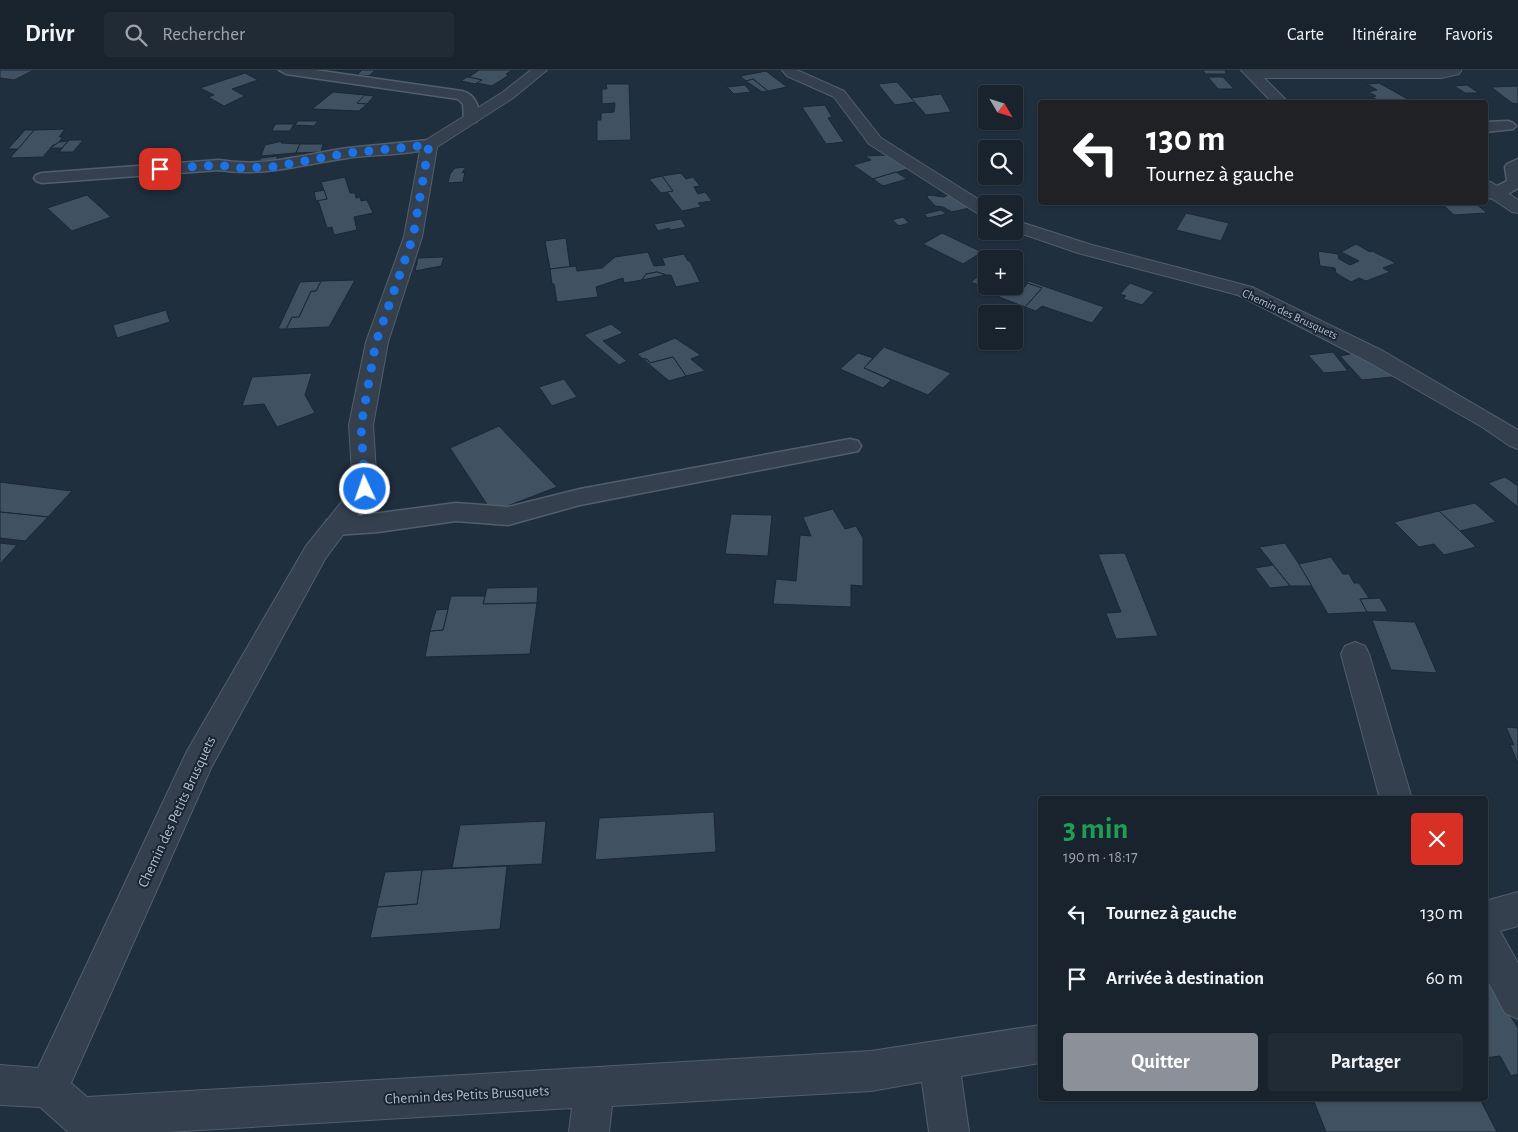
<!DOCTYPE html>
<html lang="fr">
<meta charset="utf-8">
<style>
body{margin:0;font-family:"Alegreya Sans",sans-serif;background:#212b36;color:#f1f3f6;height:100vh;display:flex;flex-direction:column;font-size:19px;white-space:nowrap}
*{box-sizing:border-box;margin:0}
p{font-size:16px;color:#9fa4aa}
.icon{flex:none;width:28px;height:28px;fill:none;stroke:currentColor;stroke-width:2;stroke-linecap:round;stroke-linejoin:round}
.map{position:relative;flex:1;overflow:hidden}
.sheet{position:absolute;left:1038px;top:726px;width:450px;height:305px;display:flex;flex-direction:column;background:#18232e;border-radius:5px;box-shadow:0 1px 4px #0004,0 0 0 1px #36404a}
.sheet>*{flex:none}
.banner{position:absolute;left:1038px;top:30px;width:450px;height:105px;border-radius:5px;box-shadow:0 1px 4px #0004,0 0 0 1px #36404a;background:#202124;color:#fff;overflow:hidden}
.needle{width:32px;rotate:128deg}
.tools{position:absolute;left:978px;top:15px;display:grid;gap:10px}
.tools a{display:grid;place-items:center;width:45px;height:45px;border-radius:5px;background:#18232e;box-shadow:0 1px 4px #0004,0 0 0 1px #36404a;font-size:25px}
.pin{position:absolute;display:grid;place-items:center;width:42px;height:42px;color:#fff;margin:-21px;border-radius:10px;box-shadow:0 2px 8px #0006}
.me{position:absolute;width:55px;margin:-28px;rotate:357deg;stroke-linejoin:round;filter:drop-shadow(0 0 4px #0008)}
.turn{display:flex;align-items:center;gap:18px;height:105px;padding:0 25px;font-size:22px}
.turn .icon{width:65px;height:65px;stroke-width:2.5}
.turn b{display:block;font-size:35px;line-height:42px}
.round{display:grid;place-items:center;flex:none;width:52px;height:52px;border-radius:5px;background:#212b36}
.overview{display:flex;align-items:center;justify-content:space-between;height:85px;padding:0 25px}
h1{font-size:30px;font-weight:700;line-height:38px;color:#1e9e55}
.primary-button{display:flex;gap:10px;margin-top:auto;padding:10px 25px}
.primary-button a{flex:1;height:58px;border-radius:5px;background:#8c9099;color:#fff;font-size:20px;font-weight:700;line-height:58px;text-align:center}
.primary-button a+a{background:#212b36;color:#f1f3f6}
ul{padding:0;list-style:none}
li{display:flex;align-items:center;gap:15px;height:65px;padding:0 25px}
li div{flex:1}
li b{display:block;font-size:19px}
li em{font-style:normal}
header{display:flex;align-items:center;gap:30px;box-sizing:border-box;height:70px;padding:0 25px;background:#18232e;border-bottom:1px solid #36404a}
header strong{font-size:24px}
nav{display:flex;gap:28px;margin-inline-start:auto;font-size:18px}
.search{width:350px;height:45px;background:#212b36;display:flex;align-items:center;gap:12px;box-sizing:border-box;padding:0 18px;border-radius:5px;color:#9fa4aa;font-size:19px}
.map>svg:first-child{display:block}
</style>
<header>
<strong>Drivr</strong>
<div class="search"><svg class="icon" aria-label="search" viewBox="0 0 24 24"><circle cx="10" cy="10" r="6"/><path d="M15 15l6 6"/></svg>Rechercher</div>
<nav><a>Carte</a><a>Itinéraire</a><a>Favoris</a></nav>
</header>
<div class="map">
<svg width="1518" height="1062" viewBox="0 0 1518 1062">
<rect width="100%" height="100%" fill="#202f3e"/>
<g fill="#405162" stroke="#1b2734">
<polygon points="0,0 34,0 14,10 0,8"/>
<polygon points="362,0 375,0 369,6 357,5"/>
<polygon points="479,0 512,0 506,4 509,5 492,16 477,13 482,10 469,7"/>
<polygon points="1203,0 1225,0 1226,4 1205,4"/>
<polygon points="766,1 787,17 768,21 753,9 746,11 740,6"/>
<polygon points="245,3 258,10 232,19 245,26 224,36 208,27 214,25 200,18"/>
<polygon points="467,7 469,7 482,10 475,14 461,11"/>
<polygon points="1208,7 1223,7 1234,19 1218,19"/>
<polygon points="753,9 768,21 762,22 746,11"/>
<polygon points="897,12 911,28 915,32 895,35 878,14"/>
<polygon points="1379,13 1413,32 1381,32 1372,27 1376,26 1368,22 1377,20 1367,14"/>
<polygon points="606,14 629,14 631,70 597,71 597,50 601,50 601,43 614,42 615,33 602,34 602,19 607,19"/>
<polygon points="745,15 751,22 734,24 727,17"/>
<polygon points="1467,15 1479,23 1465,23 1454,16"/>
<polygon points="1518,16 1518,34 1512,33 1491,17"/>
<polygon points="333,22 365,25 357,33 367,34 359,41 312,39"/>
<polygon points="941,24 951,42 926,45 911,28"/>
<polygon points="365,25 374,26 367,34 357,33"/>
<polygon points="825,35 832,47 828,48 844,72 826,74 802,37"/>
<polygon points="298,51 318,51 314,56 295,55"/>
<polygon points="275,54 294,54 290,61 272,61"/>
<polygon points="65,59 59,67 63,67 59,72 57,74 53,75 43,87 10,88 34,60"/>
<polygon points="25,60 34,60 18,79 8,79"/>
<polygon points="69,70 83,70 73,82 59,82"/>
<polygon points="68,71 62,78 50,78 59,72"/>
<polygon points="282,71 281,73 300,74 296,83 261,86 265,75"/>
<polygon points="300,74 323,74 321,82 296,83"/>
<polygon points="888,85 908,99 873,109 853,95 871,90 865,86"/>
<polygon points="278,86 276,90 259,91 261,88"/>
<polygon points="466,97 462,103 465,102 463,112 448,113 450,104 455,98"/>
<polygon points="896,102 907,109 883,116 873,109"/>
<polygon points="681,103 686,109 693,107 700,116 694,117 698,124 705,122 712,131 698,133 701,137 682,141 667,122 673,121 662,106"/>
<polygon points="662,106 673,121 661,123 649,109"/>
<polygon points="345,107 350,123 355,123 356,128 360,127 361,131 367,130 373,143 354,147 357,160 334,165 332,157 327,158 318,130 327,129 321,112"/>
<polygon points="324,120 327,129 316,131 314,122"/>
<polygon points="951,123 974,137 952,142 943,137 935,136 927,127 929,125 944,127"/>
<polygon points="87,125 111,147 72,161 47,138"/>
<polygon points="1440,132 1474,132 1487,143 1454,145"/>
<polygon points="941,140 946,144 928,148 924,144"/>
<polygon points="1186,143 1229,153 1221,171 1176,160"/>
<polygon points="903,147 909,153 899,156 892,150"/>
<polygon points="681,149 686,157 671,160 669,158 658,161 654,154"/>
<polygon points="942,163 982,182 963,194 923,174"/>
<polygon points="566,168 570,197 550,199 545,171"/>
<polygon points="1356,174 1370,182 1372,181 1396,193 1383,198 1390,202 1366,211 1359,208 1351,212 1336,203 1335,198 1320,196 1318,181 1338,184 1339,189 1350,195 1359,191 1341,182"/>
<polygon points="648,182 654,196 665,195 662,188 684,184 688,191 690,191 700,212 676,217 671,205 666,205 657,202 646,204 642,210 624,213 623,208 596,217 598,227 557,232 554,214 552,214 550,199 576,196 577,201 602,198 615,187"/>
<polygon points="444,187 441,196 415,201 418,188"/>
<polygon points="985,201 986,216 1002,216 996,222 971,212"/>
<polygon points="657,202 666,205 642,210 646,204"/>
<polygon points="355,210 329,257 286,259 292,247 299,247 311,221 316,221 321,211"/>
<polygon points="321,211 316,221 311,221 299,247 292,247 286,259 278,259 300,212"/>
<polygon points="1029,211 1104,237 1092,253 1042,236 1036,241 1025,237 1042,218 1027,213"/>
<polygon points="1014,213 1025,217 1027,213 1042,218 1025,237 999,227 1009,216 1014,216"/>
<polygon points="1130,213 1154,222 1142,235 1123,229 1126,226 1120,224"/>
<polygon points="166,240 170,252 117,268 113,255"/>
<polygon points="611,254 623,263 603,271 627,291 619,295 584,265"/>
<polygon points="675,268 701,285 691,289 705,301 686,306 673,287 650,293 647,289 643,289 637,284"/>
<polygon points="884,277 951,303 928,325 864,298"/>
<polygon points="1333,282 1348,301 1324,303 1308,285"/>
<polygon points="1359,282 1402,306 1362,310 1340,286"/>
<polygon points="858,283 873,288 864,298 891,310 883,318 840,299"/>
<polygon points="673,287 686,306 669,311 643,289 647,289 650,293"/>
<polygon points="312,303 305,325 315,343 277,357 264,334 242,336 252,307"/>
<polygon points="564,309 577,327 552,336 539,317"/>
<polygon points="499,356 557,417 492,442 450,378"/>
<polygon points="1505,407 1518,416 1518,437 1488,413"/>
<polygon points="0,412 72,421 48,447 0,442"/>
<polygon points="1475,433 1496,452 1460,461 1439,441"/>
<polygon points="833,439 845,459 856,456 863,468 863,516 851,515 851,537 773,534 776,509 796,511 800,465 811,466 803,447"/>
<polygon points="1439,441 1460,461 1476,477 1444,485 1434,474 1419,477 1394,452"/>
<polygon points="0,442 48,447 25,471 0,468"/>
<polygon points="731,444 772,445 768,486 725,484"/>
<polygon points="0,473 17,475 0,494"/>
<polygon points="1285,473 1299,494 1312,516 1290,516 1259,477"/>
<polygon points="1125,483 1158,566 1116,569 1106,543 1121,542 1098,484"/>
<polygon points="1331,487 1343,504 1349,504 1354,513 1359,513 1369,528 1360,529 1367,542 1328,544 1299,494"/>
<polygon points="1273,495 1290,516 1270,518 1255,498"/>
<polygon points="538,517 537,533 483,534 487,518"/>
<polygon points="451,526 485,526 483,534 537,533 530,584 425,587 430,561 443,560"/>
<polygon points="1380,528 1388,542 1367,542 1360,529"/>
<polygon points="448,539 443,560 430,561 436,540"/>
<polygon points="1372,550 1415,552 1437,603 1391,600"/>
<polygon points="1506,657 1518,658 1518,694 1510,674 1514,675"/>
<polygon points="714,742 716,782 595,790 599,748"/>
<polygon points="546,751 542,794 452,798 460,755"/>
<polygon points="507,796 500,859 370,868 377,837 417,834 422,800"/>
<polygon points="422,800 417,834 377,837 385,802"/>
<polygon points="1485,905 1518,958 1518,1004 1511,1006 1500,986 1485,988"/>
<polygon points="1313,1029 1480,1029 1497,1062 1326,1062"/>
</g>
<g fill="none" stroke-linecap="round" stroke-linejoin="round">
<g stroke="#525e6b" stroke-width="3">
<g id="lane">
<path d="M279,0H315L462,21C475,24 483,40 476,52H466L464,49L463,34L458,29L286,4Z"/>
<polygon points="1508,51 1513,53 1516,56 1513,59 1485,62 1485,52"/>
<path d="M429,70L434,72L437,75L434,78C406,85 376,84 347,88C304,94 263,107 219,100L42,113L36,111L34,108L36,105L42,103L219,90C264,98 305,84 348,78C375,75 402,73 429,70Z"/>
<polygon points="1518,89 1518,118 1501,128 1489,128 1487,124 1489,120 1507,111 1505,97 1507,94"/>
<polygon points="850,369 858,371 861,376 858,381 580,435 508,455 456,451 378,462 336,465 327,462 324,456 327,450 456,433 508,437 580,419"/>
</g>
</g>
<g stroke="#525e6b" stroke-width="2">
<g id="street">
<polygon points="531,0 547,0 513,28 437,77 422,167 388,272 373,355 377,419 325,489 211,698 71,1013 87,1027 871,981 1040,955 1040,993 961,1006 969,1062 929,1062 922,1012 871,1021 612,1036 609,1062 569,1062 572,1038 167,1062 68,1062 40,1037 0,1035 0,995 38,998 187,681 306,476 353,418 349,355 366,272 404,167 421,75 423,72 503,22"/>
<polygon points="782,0 797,0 844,21 881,68 986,134 986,146 980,145 869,74 834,27 787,6"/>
<polygon points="1241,0 1461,0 1461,1 1459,4 1441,8 1264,8 1288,32 1272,32"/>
<polygon points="1485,111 1491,112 1518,130 1518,143 1512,142 1485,124"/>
<polygon points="1014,150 1092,175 1252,217 1383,281 1518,360 1518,379 1510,376 1482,357 1367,291 1238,225 1078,183 1014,161"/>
<polygon points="1355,572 1365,576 1369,584 1412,729 1380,729 1341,584 1345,576"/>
<polygon points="1518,822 1518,856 1500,861 1518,893 1518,949 1505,943 1485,906 1485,831"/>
</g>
</g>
<use href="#lane" fill="#34404e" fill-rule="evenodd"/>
<use href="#street" fill="#34404e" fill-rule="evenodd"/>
</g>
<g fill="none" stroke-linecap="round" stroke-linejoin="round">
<polyline stroke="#1a73e8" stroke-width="9" stroke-dasharray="0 16.2" points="160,99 219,95 237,98 272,97 348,83 429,75 413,167 376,272 361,356 365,419"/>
</g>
<g text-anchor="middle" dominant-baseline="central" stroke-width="4" stroke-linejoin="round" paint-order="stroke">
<g font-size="12" fill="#afbbc9" stroke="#192532">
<text transform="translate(1290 244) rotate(25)">Chemin des Brusquets</text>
</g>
<g font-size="15" fill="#afbbc9" stroke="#192532">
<text transform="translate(177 742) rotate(-65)">Chemin des Petits Brusquets</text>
<text transform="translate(467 1025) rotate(-3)">Chemin des Petits Brusquets</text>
</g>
</g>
</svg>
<div class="tools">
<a><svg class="needle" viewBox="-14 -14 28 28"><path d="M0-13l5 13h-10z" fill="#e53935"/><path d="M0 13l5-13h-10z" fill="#9fa4aa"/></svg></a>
<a><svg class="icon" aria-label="search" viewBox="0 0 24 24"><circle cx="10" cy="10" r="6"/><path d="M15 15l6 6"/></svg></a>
<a><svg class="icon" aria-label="layers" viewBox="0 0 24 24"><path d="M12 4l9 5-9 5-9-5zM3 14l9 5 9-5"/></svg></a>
<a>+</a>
<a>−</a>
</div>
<div class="pin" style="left:160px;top:99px;background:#d93025"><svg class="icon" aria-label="arrive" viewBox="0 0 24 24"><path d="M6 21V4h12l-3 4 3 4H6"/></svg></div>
<svg class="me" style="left:365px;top:419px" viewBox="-20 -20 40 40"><circle r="17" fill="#1a73e8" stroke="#fff" stroke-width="3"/><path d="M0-11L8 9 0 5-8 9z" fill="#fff"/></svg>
<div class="banner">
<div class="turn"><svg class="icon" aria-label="left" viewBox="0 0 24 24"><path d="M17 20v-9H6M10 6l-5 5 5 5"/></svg><div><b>130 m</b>Tournez à gauche</div></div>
</div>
<section class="sheet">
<div class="overview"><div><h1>3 min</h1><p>190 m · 18:17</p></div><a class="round" style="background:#d93025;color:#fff"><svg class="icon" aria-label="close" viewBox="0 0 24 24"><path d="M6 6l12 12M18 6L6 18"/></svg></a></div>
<ul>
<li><svg class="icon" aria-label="left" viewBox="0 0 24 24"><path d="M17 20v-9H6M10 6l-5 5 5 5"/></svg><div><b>Tournez à gauche</b></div><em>130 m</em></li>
<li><svg class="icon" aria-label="arrive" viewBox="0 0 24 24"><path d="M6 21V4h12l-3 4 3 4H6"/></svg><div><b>Arrivée à destination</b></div><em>60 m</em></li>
</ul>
<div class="primary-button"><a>Quitter</a><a>Partager</a></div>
</section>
</div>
